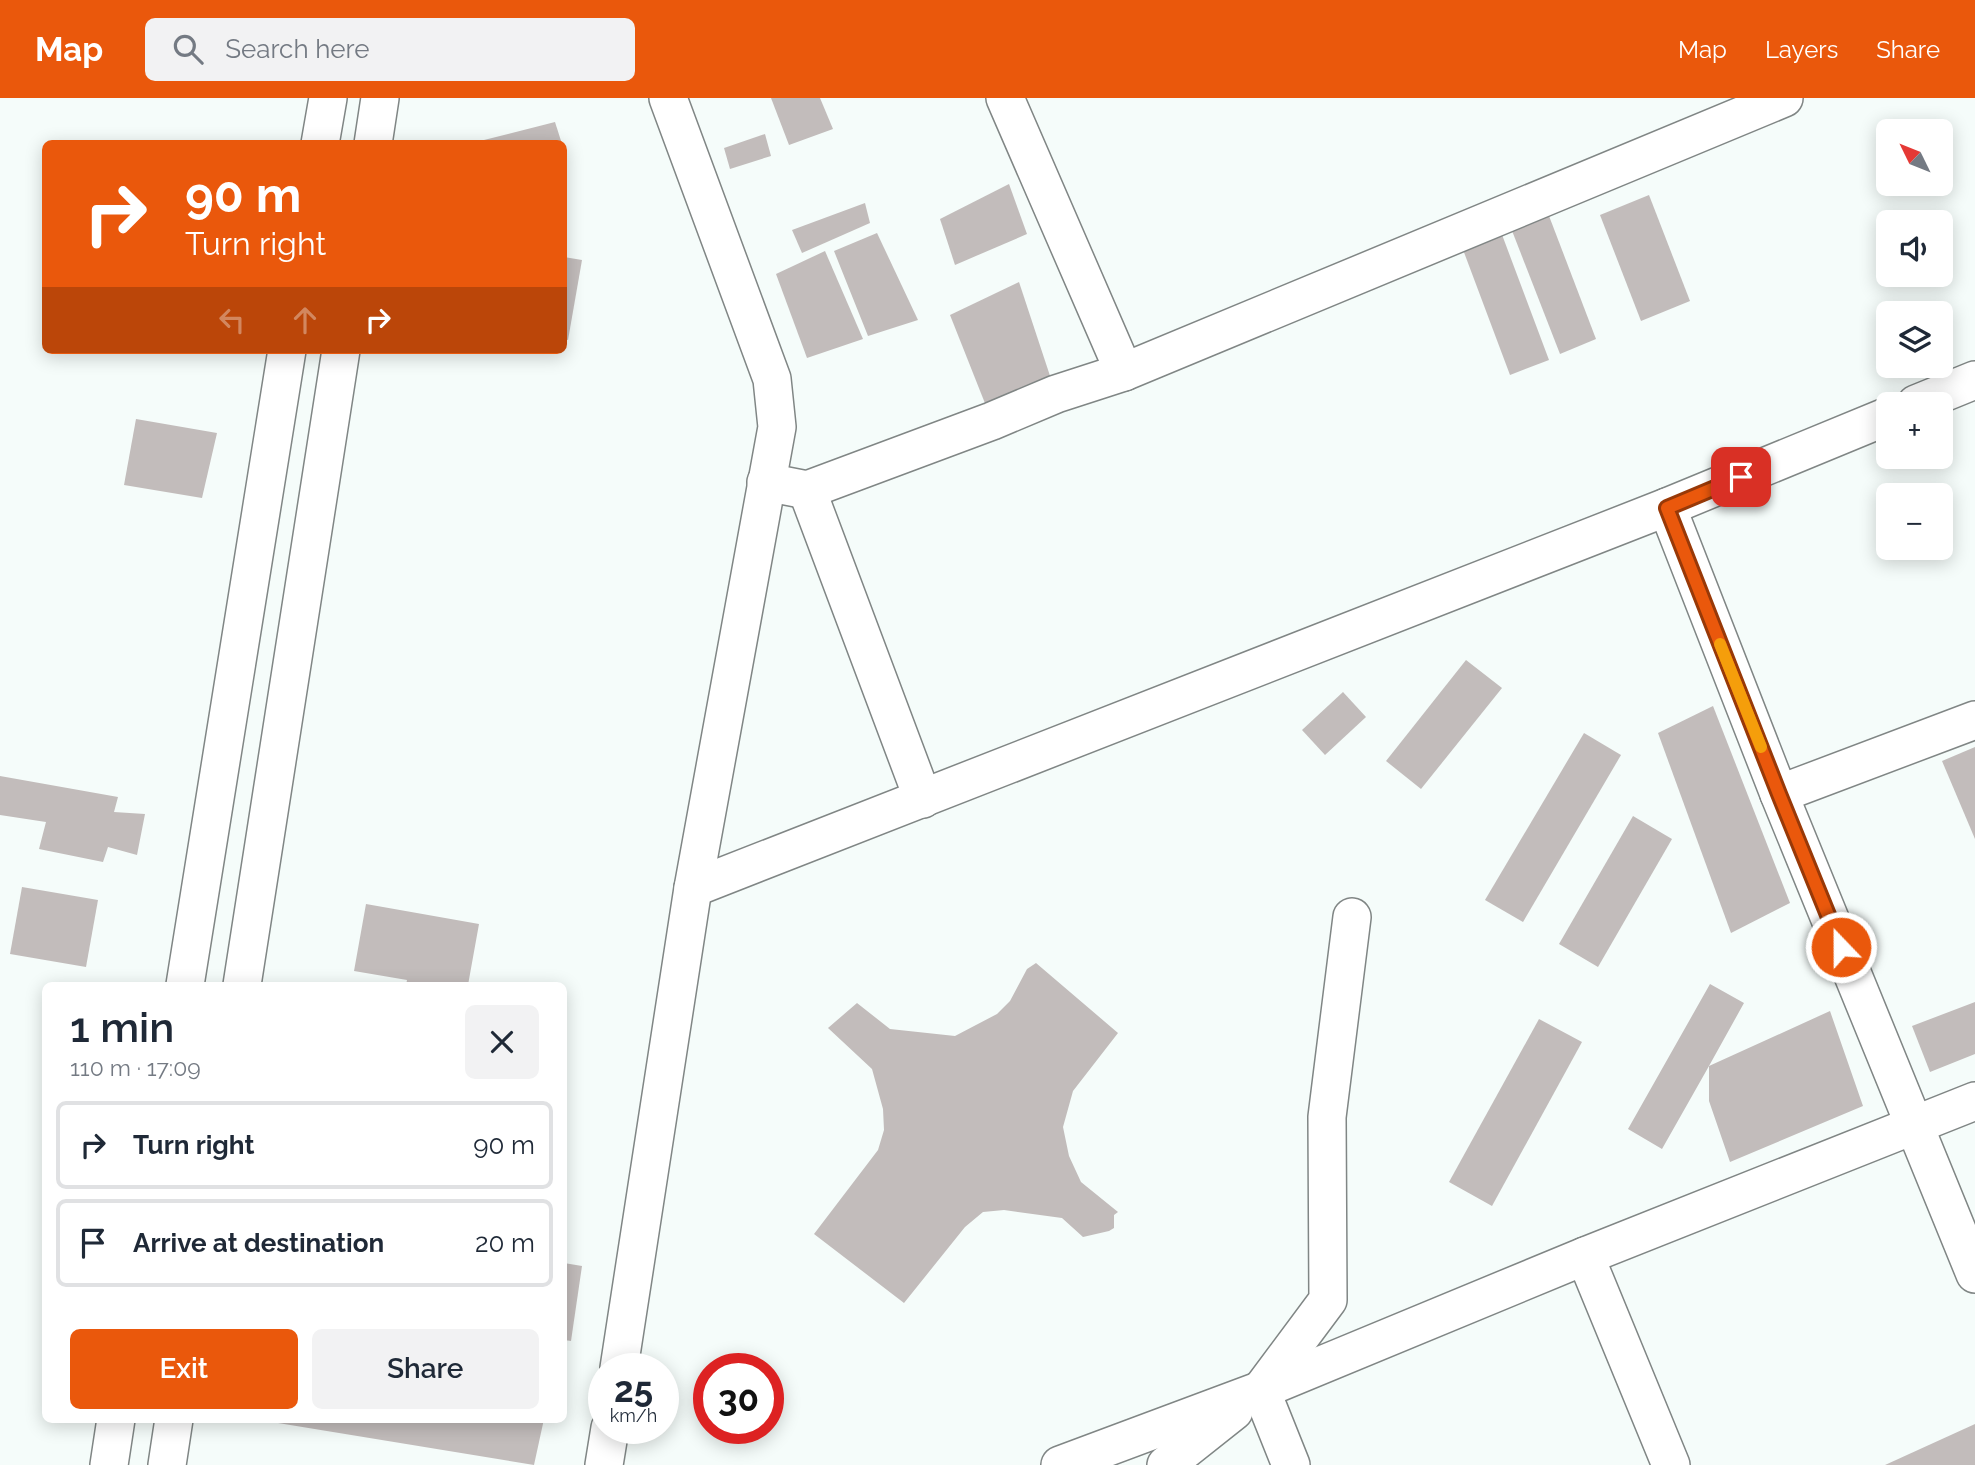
<!DOCTYPE html>
<meta charset="utf-8">
<style>
body{margin:0;font-family:Raleway,sans-serif;background:#f2f2f3;color:#1f2937;height:100vh;display:flex;flex-direction:column;font-size:26px;white-space:nowrap}
*{box-sizing:border-box;margin:0}
p{font-size:23px;color:#747a83}
.icon{flex:none;width:38px;height:38px;fill:none;stroke:currentColor;stroke-width:2;stroke-linecap:round;stroke-linejoin:round}
.map{position:relative;flex:1;overflow:hidden}
.details{position:absolute;left:42px;top:884px;width:525px;height:441px;display:flex;flex-direction:column;background:#fff;border-radius:10px;box-shadow:0 4px 18px #0003}
.details>*{flex:none}
.guide{position:absolute;left:42px;top:42px;width:525px;height:214px;border-radius:10px;box-shadow:0 4px 18px #0003;background:#ea580c;color:#fff;overflow:hidden}
.needle{width:46px;rotate:313deg}
.fabs{position:absolute;left:1876px;top:21px;display:grid;gap:14px}
.fabs a{display:grid;place-items:center;width:77px;height:77px;border-radius:10px;background:#fff;box-shadow:0 4px 18px #0003;font-size:35px}
.speed{position:absolute;left:588px;top:1255px;display:flex;gap:14px;font-size:35px;font-weight:700;text-align:center}
.speed>*{display:grid;place-content:center;width:91px;height:91px;border-radius:50%;background:#fff;box-shadow:0 4px 18px #0003;line-height:1}
.speed small{font-size:18px;font-weight:400}
.speed .limit{border:10px solid #d22;background:#fff;color:#111}
.pin{position:absolute;display:grid;place-items:center;width:60px;height:60px;color:#fff;margin:-30px;border-radius:14px;box-shadow:0 4px 10px #0006}
.me{position:absolute;width:77px;margin:-38px;rotate:338deg;stroke-linejoin:round;filter:drop-shadow(0 0 5px #0008)}
.turn{display:flex;align-items:center;gap:24px;height:147px;padding:0 28px;font-size:32px}
.turn .icon{width:91px;height:91px;stroke-width:2.5}
.turn b{display:block;font-size:49px;line-height:60px}
.lanes{display:flex;align-items:center;height:66px;padding:0 28px;background:#0003;justify-content:center;gap:35px;direction:ltr}
.lanes .off{opacity:.35}
.round{display:grid;place-items:center;flex:none;width:74px;height:74px;border-radius:10px;background:#f2f2f3}
.head{display:flex;align-items:center;justify-content:space-between;height:119px;padding:0 28px}
h1{font-size:42px;font-weight:600;line-height:52px}
.button{display:flex;gap:14px;margin-top:auto;padding:14px 28px}
.button a{flex:1;height:80px;border-radius:10px;background:#ea580c;color:#fff;font-size:28px;font-weight:600;line-height:80px;text-align:center}
.button a+a{background:#f2f2f3;color:#1f2937}
ul{padding:0;list-style:none}
li{display:flex;align-items:center;gap:21px;height:88px;margin:0 14px 10px;padding:0 14px;border:4px solid #e0e1e3;border-radius:10px}
li div{flex:1}
li b{display:block;font-size:26px}
li em{font-style:normal}
header{display:flex;align-items:center;gap:42px;box-sizing:border-box;height:98px;padding:0 35px;background:#ea580c;color:#fff}
header strong{font-size:33px}
nav{display:flex;gap:38px;margin-inline-start:auto;font-size:24px}
.search{width:490px;height:63px;background:#f2f2f3;display:flex;align-items:center;gap:18px;box-sizing:border-box;padding:0 24px;border-radius:10px;color:#747a83;font-size:26px}
.map>svg:first-child{display:block}
</style>
<header>
<strong>Map</strong>
<div class="search"><svg class="icon" aria-label="search" viewBox="0 0 24 24"><circle cx="10" cy="10" r="6"/><path d="M15 15l6 6"/></svg>Search here</div>
<nav><a>Map</a><a>Layers</a><a>Share</a></nav>
</header>
<div class="map">
<svg width="1975" height="1367" viewBox="0 0 1975 1367">
<rect width="100%" height="100%" fill="#f5fcfa"/>
<g fill="#c2bcbb">
<polygon points="771,0 820,0 833,31 789,47"/>
<polygon points="555,24 562,46 481,46 480,43"/>
<polygon points="765,36 771,58 730,71 724,50"/>
<polygon points="1009,86 1027,136 955,167 940,121"/>
<polygon points="1649,97 1690,203 1641,223 1600,117"/>
<polygon points="865,105 870,125 802,155 792,132"/>
<polygon points="1546,110 1596,241 1560,256 1509,125"/>
<polygon points="1501,134 1549,262 1510,277 1462,149"/>
<polygon points="877,135 918,222 868,238 834,153"/>
<polygon points="825,153 863,241 807,260 776,176"/>
<polygon points="564,159 582,162 568,242 564,241"/>
<polygon points="1019,184 1056,296 992,323 950,217"/>
<polygon points="136,321 217,335 202,400 124,387"/>
<polygon points="1466,562 1502,590 1421,691 1386,663"/>
<polygon points="1343,594 1366,619 1325,657 1302,632"/>
<polygon points="1713,608 1790,805 1731,835 1658,635"/>
<polygon points="1584,635 1621,657 1523,824 1485,802"/>
<polygon points="1975,649 1975,741 1942,663"/>
<polygon points="0,678 118,699 114,714 145,716 137,757 108,749 103,764 39,751 46,724 0,717"/>
<polygon points="1633,718 1672,741 1598,869 1559,846"/>
<polygon points="22,789 98,802 86,869 10,856"/>
<polygon points="366,806 479,826 468,887 406,887 407,882 354,873"/>
<polygon points="1036,865 1118,935 1073,993 1063,1029 1069,1058 1081,1084 1118,1114 1114,1117 1114,1130 1109,1133 1083,1139 1062,1120 1004,1112 983,1114 965,1129 904,1205 814,1136 878,1052 884,1032 883,1011 872,971 828,930 857,905 890,931 955,938 997,916 1010,903 1027,871"/>
<polygon points="1710,886 1744,905 1709,968 1830,913 1863,1008 1730,1064 1709,1003 1709,968 1662,1051 1628,1031"/>
<polygon points="1975,904 1975,956 1930,974 1912,928"/>
<polygon points="1539,921 1582,944 1492,1108 1449,1084"/>
<polygon points="564,1165 582,1168 571,1243 564,1242"/>
<polygon points="279,1321 544,1321 534,1367 278,1325"/>
<polygon points="1975,1326 1975,1367 1885,1367"/>
</g>
<g fill="none" stroke-linecap="round" stroke-linejoin="round">
<g stroke="#808685" stroke-width="40">
<g id="minor">
<polyline points="1005,0 1124,274"/>
<polyline points="320,46 328,0"/>
<polyline points="373,46 380,0"/>
<polyline points="1916,306 1975,282"/>
<polyline points="766,384 807,392 992,323 1056,296 1124,274 1784,0"/>
<polyline points="807,392 923,701"/>
<polyline points="1667,409 1779,696 1975,1176"/>
<polyline points="1779,696 1975,622"/>
<polyline points="693,790 1667,409 1888,318"/>
<polyline points="185,887 287,252"/>
<polyline points="242,887 341,252"/>
<polyline points="1585,1158 1671,1367"/>
<polyline points="619,1270 693,790 777,329 772,281 668,0"/>
<polyline points="109,1367 116,1321"/>
<polyline points="167,1367 174,1321"/>
<polyline points="604,1367 610,1330"/>
<polyline points="1060,1367 1261,1292 1585,1158 1975,1003"/>
<polyline points="1166,1367 1234,1313"/>
<polyline points="1291,1367 1261,1292 1328,1202 1327,1019 1352,819"/>
</g>
</g>
<use href="#minor" stroke="#fff" stroke-width="37"/>
</g>
<g fill="none" stroke-linecap="round" stroke-linejoin="round">
<g stroke="#983908" stroke-width="18">
<polyline id="route" points="1741,379 1667,410 1779,696 1841,849"/>
</g>
<use href="#route" stroke="#ea580c" stroke-width="12"/>
<polyline stroke="#f59e0b" stroke-width="12" points="1720,546 1761,649"/>
</g>
</svg>
<div class="fabs">
<a><svg class="needle" viewBox="-14 -14 28 28"><path d="M0-13l5 13h-10z" fill="#e53935"/><path d="M0 13l5-13h-10z" fill="#747a83"/></svg></a>
<a><svg class="icon" aria-label="sound" viewBox="0 0 24 24"><path d="M4 9h4l5-4v14l-5-4H4zM17 9q2 3 0 6"/></svg></a>
<a><svg class="icon" aria-label="layers" viewBox="0 0 24 24"><path d="M12 4l9 5-9 5-9-5zM3 14l9 5 9-5"/></svg></a>
<a>+</a>
<a>−</a>
</div>
<div class="speed"><div>25<small>km/h</small></div><div class="limit">30</div></div>
<div class="pin" style="left:1741px;top:379px;background:#d93025"><svg class="icon" aria-label="arrive" viewBox="0 0 24 24"><path d="M6 21V4h12l-3 4 3 4H6"/></svg></div>
<svg class="me" style="left:1841px;top:849px" viewBox="-20 -20 40 40"><circle r="17" fill="#ea580c" stroke="#fff" stroke-width="3"/><path d="M0-11L8 9 0 5-8 9z" fill="#fff"/></svg>
<div class="guide">
<div class="turn"><svg class="icon" aria-label="right" viewBox="0 0 24 24"><path d="M7 20v-9h11M14 6l5 5-5 5"/></svg><div><b>90 m</b>Turn right</div></div>
<div class="lanes"><svg class="icon off" aria-label="left" viewBox="0 0 24 24"><path d="M17 20v-9H6M10 6l-5 5 5 5"/></svg><svg class="icon off" aria-label="ahead" viewBox="0 0 24 24"><path d="M12 20V5M6 11l6-6 6 6"/></svg><svg class="icon" aria-label="right" viewBox="0 0 24 24"><path d="M7 20v-9h11M14 6l5 5-5 5"/></svg></div>
</div>
<section class="details">
<div class="head"><div><h1>1 min</h1><p>110 m · 17:09</p></div><a class="round"><svg class="icon" aria-label="close" viewBox="0 0 24 24"><path d="M6 6l12 12M18 6L6 18"/></svg></a></div>
<ul>
<li><svg class="icon" aria-label="right" viewBox="0 0 24 24"><path d="M7 20v-9h11M14 6l5 5-5 5"/></svg><div><b>Turn right</b></div><em>90 m</em></li>
<li><svg class="icon" aria-label="arrive" viewBox="0 0 24 24"><path d="M6 21V4h12l-3 4 3 4H6"/></svg><div><b>Arrive at destination</b></div><em>20 m</em></li>
</ul>
<div class="button"><a>Exit</a><a>Share</a></div>
</section>
</div>
